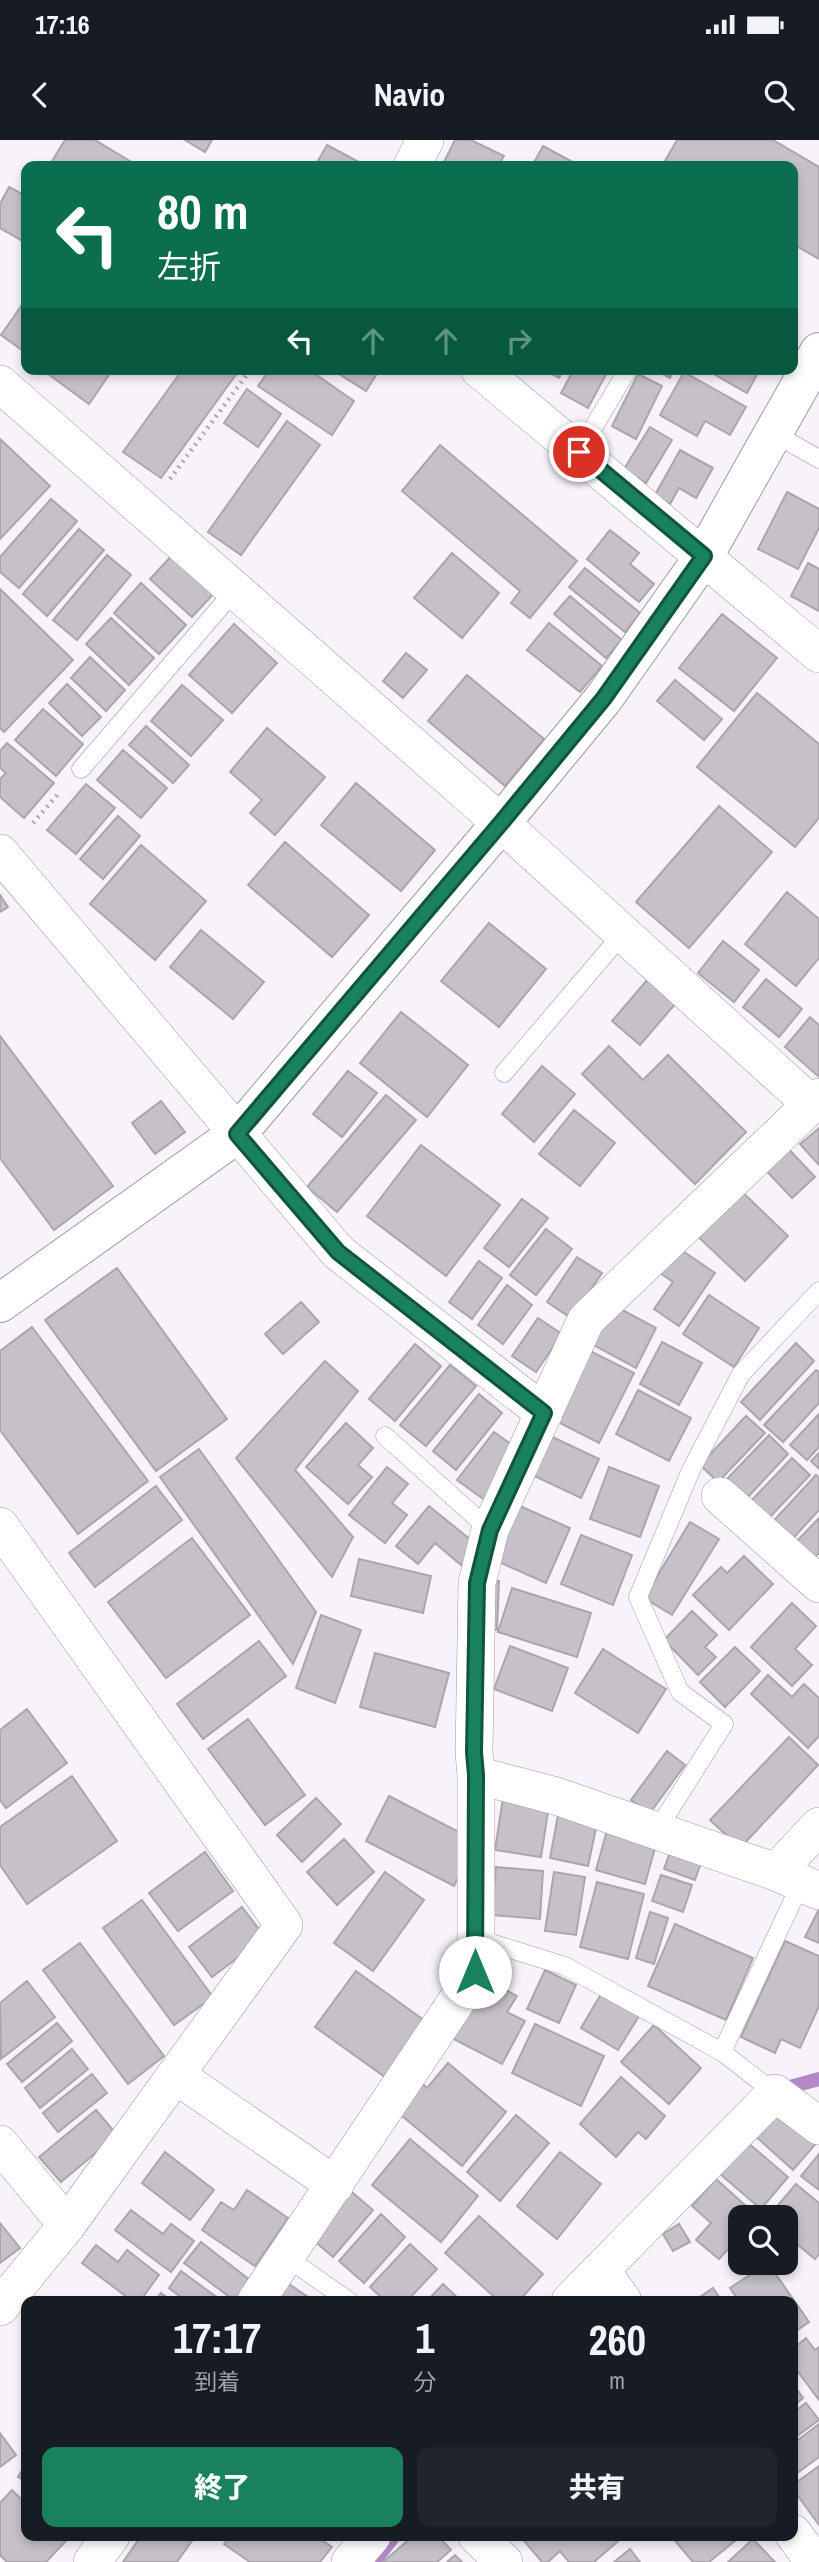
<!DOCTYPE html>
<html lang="ja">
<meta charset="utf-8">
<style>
body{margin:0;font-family:"Archivo Narrow","Noto Sans JP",sans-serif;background:#20242c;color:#f1f3f6;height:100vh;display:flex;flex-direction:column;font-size:26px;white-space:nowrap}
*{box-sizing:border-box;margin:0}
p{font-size:23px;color:#9ea1a6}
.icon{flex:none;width:38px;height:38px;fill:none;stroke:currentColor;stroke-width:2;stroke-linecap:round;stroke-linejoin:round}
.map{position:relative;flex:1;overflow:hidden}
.details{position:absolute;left:21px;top:2156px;width:777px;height:245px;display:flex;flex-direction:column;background:#171b24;border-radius:14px;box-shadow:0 4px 10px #0003}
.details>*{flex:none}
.guide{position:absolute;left:21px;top:21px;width:777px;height:214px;border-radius:14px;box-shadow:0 4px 10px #0003;background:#0b6e4f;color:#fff;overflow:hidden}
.buttons{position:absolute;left:728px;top:2065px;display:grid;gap:14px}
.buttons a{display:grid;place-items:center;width:70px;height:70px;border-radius:14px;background:#171b24;box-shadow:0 4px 10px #0003;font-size:35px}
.pin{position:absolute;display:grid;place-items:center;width:60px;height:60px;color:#fff;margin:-30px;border:4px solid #fff;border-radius:50%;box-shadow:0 2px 7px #0007}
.me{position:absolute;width:77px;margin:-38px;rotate:0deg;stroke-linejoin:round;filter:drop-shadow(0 0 5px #0008)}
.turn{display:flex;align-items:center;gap:24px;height:147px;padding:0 21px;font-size:32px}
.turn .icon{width:91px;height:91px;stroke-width:2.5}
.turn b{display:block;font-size:49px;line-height:60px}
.lanes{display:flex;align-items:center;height:66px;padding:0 21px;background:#0003;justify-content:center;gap:35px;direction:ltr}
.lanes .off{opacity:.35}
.eta{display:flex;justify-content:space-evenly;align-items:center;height:119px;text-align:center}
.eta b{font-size:42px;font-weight:800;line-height:49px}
.action{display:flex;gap:14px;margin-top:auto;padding:14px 21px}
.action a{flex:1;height:80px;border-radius:14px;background:#19825d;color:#fff;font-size:28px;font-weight:800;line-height:80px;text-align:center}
.action a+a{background:#20242c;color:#f1f3f6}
.status{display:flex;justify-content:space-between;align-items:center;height:49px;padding:0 35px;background:#171b24;direction:ltr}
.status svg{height:19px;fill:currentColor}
header{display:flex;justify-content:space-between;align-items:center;height:91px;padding:0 21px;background:#171b24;font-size:32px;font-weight:800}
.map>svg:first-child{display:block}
</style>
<div class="status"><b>17:16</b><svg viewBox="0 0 49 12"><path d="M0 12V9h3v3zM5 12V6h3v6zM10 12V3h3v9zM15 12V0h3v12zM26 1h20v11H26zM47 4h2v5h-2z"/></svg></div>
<header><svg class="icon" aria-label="back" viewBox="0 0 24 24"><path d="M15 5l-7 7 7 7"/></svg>Navio<svg class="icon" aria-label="search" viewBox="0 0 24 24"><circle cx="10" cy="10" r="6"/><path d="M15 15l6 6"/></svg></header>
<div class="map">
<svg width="819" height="2422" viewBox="0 0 819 2422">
<rect width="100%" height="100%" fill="#f8f3fb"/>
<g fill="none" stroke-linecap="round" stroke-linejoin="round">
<g stroke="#b288c7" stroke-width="14">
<polyline points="781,1956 790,1947 819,1939"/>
<polyline points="377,2418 394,2396"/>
</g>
</g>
<g fill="#c6c1c8" stroke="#aba6ad" stroke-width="2">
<polygon points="65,0 95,0 138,26 49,26"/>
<polygon points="185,0 212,0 205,12"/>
<polygon points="455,0 471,0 504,16 498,26 442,26"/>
<polygon points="677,0 773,0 819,27 819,119 793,104 793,26 662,26"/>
<polygon points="327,5 366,26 315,26"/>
<polygon points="543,6 580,26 532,26"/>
<polygon points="9,47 26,56 26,103 0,88 0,64"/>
<polygon points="26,159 26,213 1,195"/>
<polygon points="45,229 113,229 89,264 44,231"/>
<polygon points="183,229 240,229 161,338 123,312"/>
<polygon points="270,229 308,229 354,261 332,295 258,246"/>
<polygon points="331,229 380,229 366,251"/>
<polygon points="543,229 564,229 559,238"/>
<polygon points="574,229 609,229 588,268 561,253"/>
<polygon points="654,229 674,229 670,238"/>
<polygon points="705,229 760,229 747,253"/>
<polygon points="684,232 746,267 730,295 705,281 697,296 660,275"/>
<polygon points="638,234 662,246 636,299 612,286"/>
<polygon points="247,249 281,274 258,307 224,283"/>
<polygon points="287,281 320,305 241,415 208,392"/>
<polygon points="650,287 672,300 646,343 624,329"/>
<polygon points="0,299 50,346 0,399"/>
<polygon points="440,305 577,421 530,478 511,463 520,451 402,351"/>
<polygon points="680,310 713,328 696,358 679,348 670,364 655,355"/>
<polygon points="787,352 819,369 819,388 798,429 758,409"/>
<polygon points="51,359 77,381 19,448 0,432 0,417"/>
<polygon points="79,389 104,410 47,476 23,454"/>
<polygon points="610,390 639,413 630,424 654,444 639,462 587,419"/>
<polygon points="175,412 217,450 192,477 150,439"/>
<polygon points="452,413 499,453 462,498 414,458"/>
<polygon points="107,415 131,435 77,500 53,480"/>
<polygon points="808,423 819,429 819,471 791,456"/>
<polygon points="585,428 640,473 625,492 569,447"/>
<polygon points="141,443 186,485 159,514 114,473"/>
<polygon points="0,449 73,520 4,592 0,588"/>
<polygon points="570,456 622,500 606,518 554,474"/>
<polygon points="722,474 777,518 734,571 679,528"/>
<polygon points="111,478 154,518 129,545 86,504"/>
<polygon points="549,483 602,526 580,552 527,510"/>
<polygon points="234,484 277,523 232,573 189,535"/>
<polygon points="406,513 427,530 403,558 383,541"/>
<polygon points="90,517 125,550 106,571 71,538"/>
<polygon points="467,535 544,599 505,646 428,581"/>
<polygon points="675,540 722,579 704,600 657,561"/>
<polygon points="67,544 101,577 82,596 49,563"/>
<polygon points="182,545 223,580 191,616 151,581"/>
<polygon points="757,553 819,604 819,678 795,707 697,627"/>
<polygon points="43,569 83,604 56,636 15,600"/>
<polygon points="146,586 189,625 173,643 129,605"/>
<polygon points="267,588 325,637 275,695 250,673 262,660 230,632"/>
<polygon points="7,603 54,643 24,678 0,657 0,639 6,633 0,628 0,611"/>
<polygon points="123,610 167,648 141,678 97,640"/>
<polygon points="356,643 435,710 401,751 321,685"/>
<polygon points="86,644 115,668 76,714 47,690"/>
<polygon points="719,666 772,712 689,808 636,762"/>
<polygon points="118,676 140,696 103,739 80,719"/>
<polygon points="285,702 369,775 332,817 248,745"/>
<polygon points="141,705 206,761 155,820 90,764"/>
<polygon points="787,752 819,779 819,818 796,846 745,804"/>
<polygon points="0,755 8,767 0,772"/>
<polygon points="489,783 546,829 499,887 441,841"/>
<polygon points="201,790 264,842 233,879 170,827"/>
<polygon points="723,801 759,830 734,862 698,833"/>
<polygon points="648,839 676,863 640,905 612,881"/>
<polygon points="766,839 802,869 779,897 743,867"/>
<polygon points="401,872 468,925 427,977 360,923"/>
<polygon points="810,877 819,885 819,937 785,907"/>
<polygon points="0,896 113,1046 54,1090 0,1018"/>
<polygon points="609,906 643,940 668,915 746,992 695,1044 582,934"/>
<polygon points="542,926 575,954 534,1002 502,974"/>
<polygon points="348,931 377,953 342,997 313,974"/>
<polygon points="386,955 416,980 337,1072 307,1047"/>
<polygon points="161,961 185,992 155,1014 132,983"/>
<polygon points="574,970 615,1003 580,1046 539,1014"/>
<polygon points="819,988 819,1025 800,1004"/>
<polygon points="781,1001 815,1037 792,1058 758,1022"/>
<polygon points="421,1005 500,1065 446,1136 367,1076"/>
<polygon points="735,1045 788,1096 745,1141 692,1091"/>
<polygon points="522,1059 548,1078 509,1127 484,1108"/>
<polygon points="546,1089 572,1109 536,1155 510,1135"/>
<polygon points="671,1103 715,1133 679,1186 654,1169 673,1142 653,1128"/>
<polygon points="577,1117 602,1133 571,1178 547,1162"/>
<polygon points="479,1121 502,1138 472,1179 449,1162"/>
<polygon points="117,1128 227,1279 156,1331 45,1180"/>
<polygon points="507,1145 532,1165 503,1204 478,1185"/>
<polygon points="709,1155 759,1188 734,1227 683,1194"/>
<polygon points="301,1162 319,1182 283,1214 265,1194"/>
<polygon points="609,1163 656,1188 636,1228 588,1202"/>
<polygon points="538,1178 562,1194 536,1232 512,1216"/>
<polygon points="32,1187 148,1341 78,1394 0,1290 0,1211"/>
<polygon points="662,1202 702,1223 679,1265 640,1244"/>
<polygon points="796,1203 814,1221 760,1280 741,1262"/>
<polygon points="415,1204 441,1226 395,1281 369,1259"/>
<polygon points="586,1209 634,1233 599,1303 552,1279"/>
<polygon points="325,1221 358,1251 295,1330 353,1397 332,1437 236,1318"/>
<polygon points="450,1225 476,1246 426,1306 400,1285"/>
<polygon points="816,1230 819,1232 819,1263 783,1302 764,1285"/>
<polygon points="638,1250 691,1278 669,1321 616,1294"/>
<polygon points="479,1254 502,1273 456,1330 433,1311"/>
<polygon points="819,1274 819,1307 807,1320 790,1305"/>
<polygon points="746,1276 765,1293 718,1342 700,1325"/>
<polygon points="346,1283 373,1308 358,1325 372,1337 348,1364 306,1327"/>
<polygon points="494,1292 512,1305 486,1361 457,1340"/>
<polygon points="544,1293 599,1319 581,1358 526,1332"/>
<polygon points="769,1295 788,1314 746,1359 726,1340"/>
<polygon points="199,1309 316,1472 293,1524 160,1337"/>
<polygon points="819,1313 819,1329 811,1321"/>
<polygon points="792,1318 810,1335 767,1380 749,1363"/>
<polygon points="387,1327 408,1344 392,1363 407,1375 385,1403 349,1375"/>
<polygon points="609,1327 659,1346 640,1397 590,1379"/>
<polygon points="816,1335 819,1338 819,1370 786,1406 767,1388"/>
<polygon points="156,1346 182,1380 95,1447 69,1413"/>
<polygon points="513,1363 570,1388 546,1443 490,1418"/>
<polygon points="429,1366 477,1405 461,1425 435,1403 418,1424 396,1406"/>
<polygon points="819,1378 819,1413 814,1418 796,1402"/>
<polygon points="690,1382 719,1399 672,1475 644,1458"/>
<polygon points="581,1395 632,1415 613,1465 561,1444"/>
<polygon points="192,1398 250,1475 166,1538 108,1462"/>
<polygon points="744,1416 773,1444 729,1490 693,1455 721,1427 727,1433"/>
<polygon points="359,1419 431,1436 423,1473 351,1456"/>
<polygon points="485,1441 499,1441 497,1490 483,1489"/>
<polygon points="512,1448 591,1473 577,1517 498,1492"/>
<polygon points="792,1463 816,1486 795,1509 812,1525 792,1546 751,1507"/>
<polygon points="692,1471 717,1495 705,1507 716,1517 698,1535 664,1500"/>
<polygon points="321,1475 361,1490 335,1563 296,1548"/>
<polygon points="259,1501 286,1536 203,1599 177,1564"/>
<polygon points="510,1506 568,1528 552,1571 494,1549"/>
<polygon points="735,1507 760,1531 725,1567 700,1542"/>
<polygon points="603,1509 666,1549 638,1593 575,1553"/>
<polygon points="375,1513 449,1533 435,1587 360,1567"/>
<polygon points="768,1535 792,1557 804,1544 819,1558 819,1596 808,1608 751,1554"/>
<polygon points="27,1569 67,1623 6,1668 0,1660 0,1590"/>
<polygon points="248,1579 305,1655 265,1685 208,1609"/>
<polygon points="789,1597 818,1625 740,1708 710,1680"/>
<polygon points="667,1611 685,1625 650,1673 631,1660"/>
<polygon points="72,1636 117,1701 27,1764 0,1725 0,1687"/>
<polygon points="389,1656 463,1694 464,1726 454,1746 366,1701"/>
<polygon points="316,1658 341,1684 302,1722 277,1695"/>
<polygon points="503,1658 549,1665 541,1717 495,1710"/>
<polygon points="559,1670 598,1679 588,1726 550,1718"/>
<polygon points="608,1687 657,1701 645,1744 596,1730"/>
<polygon points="344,1699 374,1732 337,1765 307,1732"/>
<polygon points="672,1707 703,1717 695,1740 664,1729"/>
<polygon points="205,1712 233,1751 178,1791 149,1753"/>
<polygon points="496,1727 543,1731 540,1779 492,1775"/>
<polygon points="385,1732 424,1760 373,1831 334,1803"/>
<polygon points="554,1732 585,1737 576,1795 545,1791"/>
<polygon points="661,1735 692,1745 683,1772 652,1761"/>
<polygon points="597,1742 644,1754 628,1819 580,1807"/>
<polygon points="142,1760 213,1857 174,1885 103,1788"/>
<polygon points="242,1767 265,1797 212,1837 189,1807"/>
<polygon points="819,1769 819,1803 805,1797"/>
<polygon points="650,1772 668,1778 654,1824 636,1818"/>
<polygon points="675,1784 753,1818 726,1880 648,1846"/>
<polygon points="785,1801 819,1816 819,1866 800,1908 781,1899 775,1913 741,1897"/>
<polygon points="80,1803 164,1916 128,1944 43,1830"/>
<polygon points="545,1830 576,1845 559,1883 527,1869"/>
<polygon points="356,1831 425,1881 385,1937 315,1887"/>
<polygon points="478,1835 517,1856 507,1872 525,1881 502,1924 446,1895"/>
<polygon points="27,1841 55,1877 1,1919 0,1863"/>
<polygon points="601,1854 639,1876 618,1910 581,1888"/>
<polygon points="57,1883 72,1901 22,1942 7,1924"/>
<polygon points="535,1884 604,1916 581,1966 512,1933"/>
<polygon points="654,1885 701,1928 669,1964 621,1922"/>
<polygon points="72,1909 88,1929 40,1968 25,1948"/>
<polygon points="448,1923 506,1972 462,2026 395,1970 419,1940 427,1948"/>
<polygon points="92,1934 107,1953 58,1992 43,1973"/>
<polygon points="621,1937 665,1976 646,1999 638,1992 616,2017 580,1984"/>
<polygon points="780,1966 819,2000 793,2030 754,1995"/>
<polygon points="96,1970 117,1995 61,2042 39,2017"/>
<polygon points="516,1975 549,2003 500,2061 467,2032"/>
<polygon points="410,1999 478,2056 441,2102 372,2045"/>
<polygon points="747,2002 788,2037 761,2069 720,2034"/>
<polygon points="165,2012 214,2050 190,2080 142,2043"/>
<polygon points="560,2012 601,2044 557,2099 517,2066"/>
<polygon points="819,2014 819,2050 801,2036"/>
<polygon points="716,2039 757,2076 740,2077 740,2096 719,2119 696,2100 711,2083 692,2066"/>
<polygon points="796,2044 819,2063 819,2114 815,2119 786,2095 786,2077 768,2077"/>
<polygon points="346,2047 373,2070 333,2117 306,2094"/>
<polygon points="247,2050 288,2078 255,2126 202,2090 221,2062 234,2070"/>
<polygon points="131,2070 163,2094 171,2084 194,2101 171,2132 115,2090"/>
<polygon points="381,2074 405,2097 364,2143 339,2121"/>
<polygon points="479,2076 543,2134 519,2161 499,2161 445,2113"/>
<polygon points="0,2083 20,2108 0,2123"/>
<polygon points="679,2084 690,2102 673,2111 663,2094"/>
<polygon points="201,2102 251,2141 235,2161 184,2123"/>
<polygon points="410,2104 437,2129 407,2161 385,2161 370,2147"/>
<polygon points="96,2105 118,2122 127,2110 159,2135 140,2161 132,2161 82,2123"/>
<polygon points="768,2123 809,2182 793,2193 793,2161 739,2161 730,2148"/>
<polygon points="181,2131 222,2161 186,2161 169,2148"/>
<polygon points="283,2140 314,2161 268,2161"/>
<polygon points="443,2144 461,2161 427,2161"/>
<polygon points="713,2148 722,2161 694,2161"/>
<polygon points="161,2153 172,2161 155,2161"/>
<polygon points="806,2198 815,2210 819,2207 819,2260 793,2225 793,2209"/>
<polygon points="793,2244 803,2258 793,2266"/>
<polygon points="806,2263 819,2280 793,2299 793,2273"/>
<polygon points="819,2284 819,2317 793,2336 793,2304"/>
<polygon points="0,2293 16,2315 0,2327"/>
<polygon points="26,2324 26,2342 18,2337"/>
<polygon points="819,2326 819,2385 793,2349 793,2345"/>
<polygon points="12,2350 26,2364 26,2396 61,2396 66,2401 46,2422 7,2422 0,2415 0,2363"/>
<polygon points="141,2396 190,2396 194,2398 177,2422 123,2422"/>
<polygon points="230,2396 316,2396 332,2407 320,2422 250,2422 224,2404"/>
<polygon points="413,2396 438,2396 451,2410 437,2422 383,2422"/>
<polygon points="520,2396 624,2396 594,2422 569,2422 560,2411 548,2422 542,2422"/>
<polygon points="671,2396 741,2396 709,2422 693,2422"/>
<polygon points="753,2399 775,2422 728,2422"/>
<polygon points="630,2409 640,2422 614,2422"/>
<polygon points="455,2415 462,2422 447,2422"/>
</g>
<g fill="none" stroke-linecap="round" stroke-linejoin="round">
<g stroke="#9e9aa1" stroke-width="19">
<g id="service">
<polyline points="773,293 819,319"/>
<polyline points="579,312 628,229"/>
<polyline points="81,629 236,449"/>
<polyline points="504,933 624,792"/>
<polyline points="385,1296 490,1390"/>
<polyline points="657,1690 724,1584 680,1552 638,1457 691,1330 741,1234 819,1151"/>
<polyline points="475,1798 565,1826 722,1912 775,1953"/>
<polyline points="722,1912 801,1743"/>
<polyline points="286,2117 349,2161"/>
</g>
</g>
<g stroke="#9e9aa1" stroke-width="38">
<g id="minor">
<polyline points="412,26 425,0"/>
<polyline points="479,229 819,514"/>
<polyline points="0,244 501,683 811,964"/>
<polyline points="0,713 338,1112 544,1273"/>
<polyline points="720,1356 819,1444"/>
<polyline points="0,1386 284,1785 67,2085 0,2167"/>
<polyline points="476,1635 556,1656 776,1732 819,1751"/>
<polyline points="776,1732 819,1686"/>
<polyline points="177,1936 335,2045"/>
<polyline points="0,2004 67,2085"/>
<polyline points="601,2130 623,2161"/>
<polyline points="256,2161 476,1832 476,1635 474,1612 477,1443 490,1390 586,1180 819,957"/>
<polyline points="570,2161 775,1953 819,1986"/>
<polyline points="793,2393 814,2422"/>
<polyline points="477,2396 504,2422"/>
<polyline points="92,2422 111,2396"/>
<polyline points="350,2422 372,2396"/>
</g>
</g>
<g stroke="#9e9aa1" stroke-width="40">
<polyline id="tertiary" points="0,1163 237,994 501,683 604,558 704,416 819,212"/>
</g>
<g stroke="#aba8ae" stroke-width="4.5" stroke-dasharray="2 5" stroke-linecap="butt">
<polyline points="170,339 251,229"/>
<polyline points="33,683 59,653"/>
</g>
<use href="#service" stroke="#fff" stroke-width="18"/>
<use href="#minor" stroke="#fff" stroke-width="37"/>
<use href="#tertiary" stroke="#fff" stroke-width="38"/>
</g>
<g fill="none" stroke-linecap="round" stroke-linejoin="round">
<g stroke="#10543c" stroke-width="18">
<polyline id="route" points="475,1832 476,1635 474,1612 477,1443 490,1390 544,1273 338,1112 237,994 501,683 604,558 704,416 579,312"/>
</g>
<use href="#route" stroke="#19825d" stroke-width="12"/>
</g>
</svg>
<div class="buttons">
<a><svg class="icon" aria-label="search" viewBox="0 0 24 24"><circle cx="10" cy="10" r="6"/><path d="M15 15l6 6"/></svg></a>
</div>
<div class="pin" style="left:579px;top:312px;background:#d93025"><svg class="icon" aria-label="arrive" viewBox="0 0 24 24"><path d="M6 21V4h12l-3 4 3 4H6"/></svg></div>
<svg class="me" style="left:475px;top:1832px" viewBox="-20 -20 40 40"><circle r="19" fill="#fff"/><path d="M0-13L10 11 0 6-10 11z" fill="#19825d"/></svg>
<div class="guide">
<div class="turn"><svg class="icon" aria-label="left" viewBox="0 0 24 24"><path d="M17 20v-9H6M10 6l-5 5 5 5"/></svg><div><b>80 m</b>左折</div></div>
<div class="lanes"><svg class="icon" aria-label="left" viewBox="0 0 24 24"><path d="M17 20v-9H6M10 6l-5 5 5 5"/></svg><svg class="icon off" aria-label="ahead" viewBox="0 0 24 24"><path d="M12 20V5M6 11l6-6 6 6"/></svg><svg class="icon off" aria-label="ahead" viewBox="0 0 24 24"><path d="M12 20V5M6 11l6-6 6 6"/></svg><svg class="icon off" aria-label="right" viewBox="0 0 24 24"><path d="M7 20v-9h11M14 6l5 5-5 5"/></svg></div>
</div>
<section class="details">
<div class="eta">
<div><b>17:17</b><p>到着</p></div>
<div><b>1</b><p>分</p></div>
<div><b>260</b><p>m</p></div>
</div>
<div class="action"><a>終了</a><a>共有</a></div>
</section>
</div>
